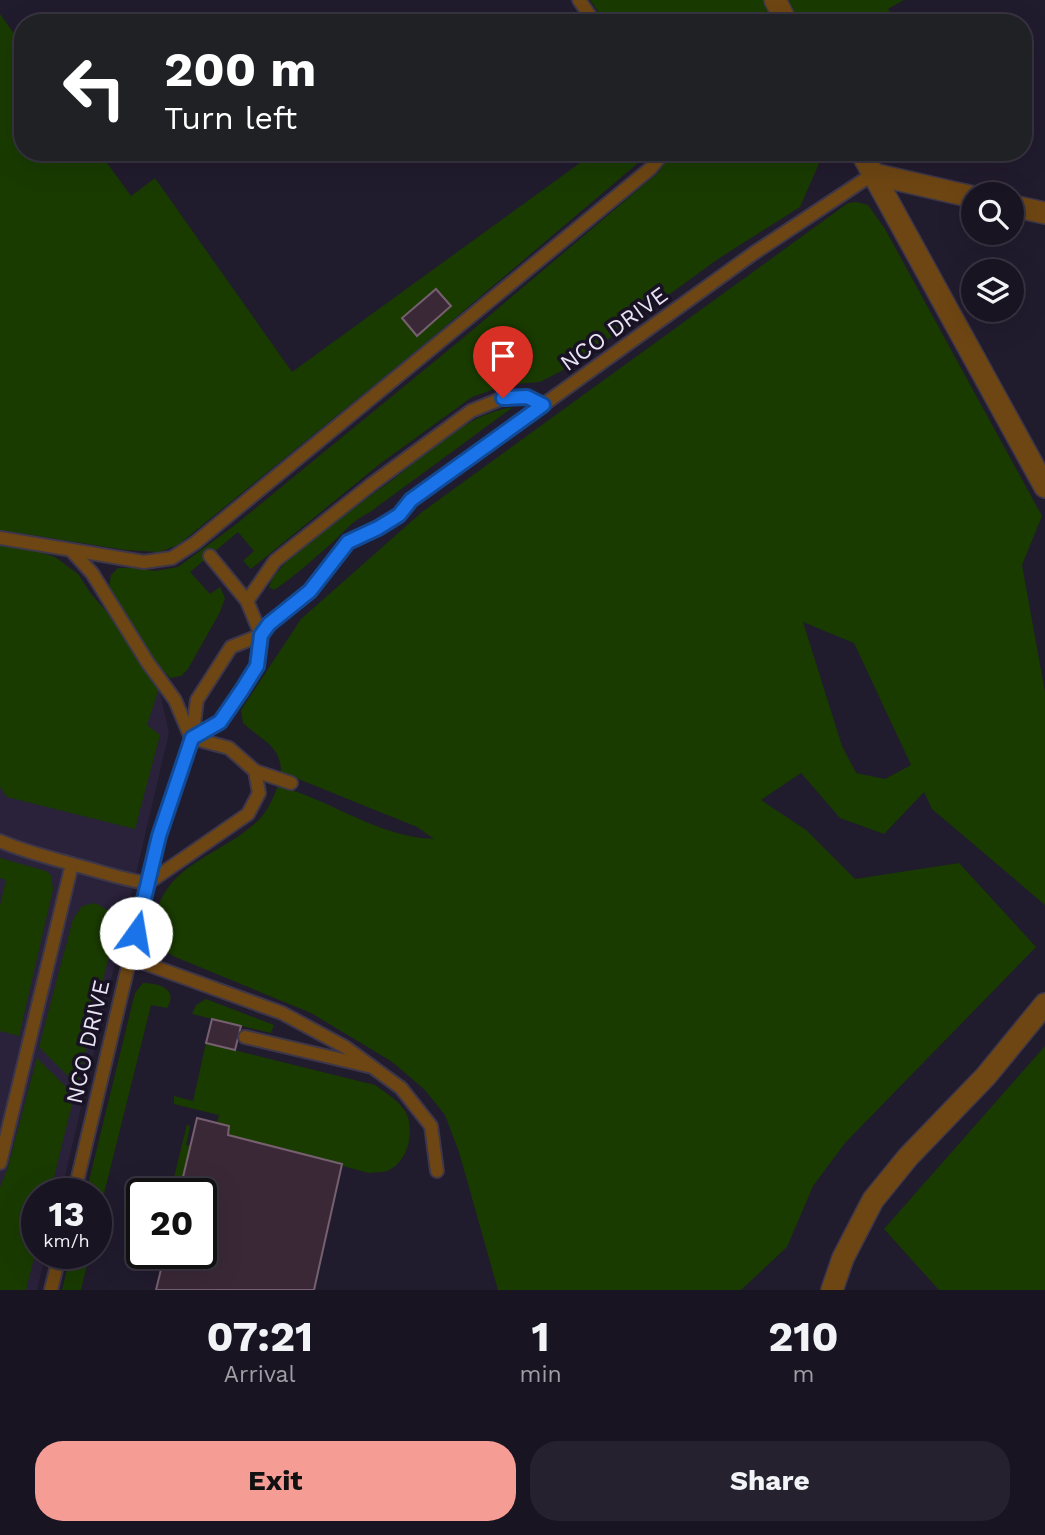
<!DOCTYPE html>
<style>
body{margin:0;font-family:"Work Sans",sans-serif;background:#26212f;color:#f1f3f6;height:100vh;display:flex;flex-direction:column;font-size:26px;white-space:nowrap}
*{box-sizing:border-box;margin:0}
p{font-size:23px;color:#9f9ea5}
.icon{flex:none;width:38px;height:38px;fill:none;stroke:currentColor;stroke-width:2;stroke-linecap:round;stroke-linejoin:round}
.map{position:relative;height:1290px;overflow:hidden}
.drawer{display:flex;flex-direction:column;background:#191422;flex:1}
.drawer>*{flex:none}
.banner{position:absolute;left:14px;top:14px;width:1018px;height:147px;border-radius:28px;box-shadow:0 7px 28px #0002,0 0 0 2px #373340;background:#202124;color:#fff;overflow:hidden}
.controls{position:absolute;left:961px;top:182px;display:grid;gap:14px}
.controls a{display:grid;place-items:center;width:63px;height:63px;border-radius:50%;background:#191422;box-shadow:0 7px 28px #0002,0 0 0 2px #373340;font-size:35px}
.speed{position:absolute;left:21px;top:1178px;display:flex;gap:14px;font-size:35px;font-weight:700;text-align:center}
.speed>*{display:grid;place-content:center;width:91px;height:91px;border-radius:50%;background:#191422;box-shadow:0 7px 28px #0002,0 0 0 2px #373340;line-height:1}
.speed small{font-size:18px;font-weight:400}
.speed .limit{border:4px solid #111;border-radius:10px;background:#fff;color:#111}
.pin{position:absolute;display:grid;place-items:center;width:60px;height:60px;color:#fff;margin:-72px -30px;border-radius:50% 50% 50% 0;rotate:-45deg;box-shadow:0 0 7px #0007}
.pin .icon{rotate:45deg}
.me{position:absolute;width:77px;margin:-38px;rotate:13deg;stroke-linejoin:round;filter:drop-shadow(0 0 5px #0008)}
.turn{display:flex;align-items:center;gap:24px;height:147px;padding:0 35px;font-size:32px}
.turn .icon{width:91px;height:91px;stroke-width:2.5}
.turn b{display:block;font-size:49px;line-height:60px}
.eta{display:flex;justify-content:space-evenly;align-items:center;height:119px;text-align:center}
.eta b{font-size:42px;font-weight:700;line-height:49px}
.primary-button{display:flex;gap:14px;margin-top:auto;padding:14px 35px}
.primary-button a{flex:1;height:80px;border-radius:28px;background:#f59c95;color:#111;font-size:28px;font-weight:700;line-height:80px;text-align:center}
.primary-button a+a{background:#26212f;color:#f1f3f6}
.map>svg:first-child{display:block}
</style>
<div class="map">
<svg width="1045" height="1290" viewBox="0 0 1045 1290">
<rect width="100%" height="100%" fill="#211b2e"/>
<polygon fill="#2a213a" points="0,545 33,550 55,557 78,574 91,594 110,615 159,688 169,733 61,1193 37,1194 37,1253 46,1253 37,1290 0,1290"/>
<g fill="#193b00" fill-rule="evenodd">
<polygon points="590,0 904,0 888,9 897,23 606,23"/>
<path d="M0,14L23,46V152H99L131,196L155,178L292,372L595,152H651L422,346L178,545L159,552L126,550L0,530ZM436,289L450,306L417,335L403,318Z"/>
<polygon points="662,152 824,152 800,207 718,259 571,366 540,382 506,385 472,397 381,463 251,569 243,561 254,551 238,532 190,572 210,594 220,587 225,598 220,612 188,669 181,676 170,678 152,658 109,587 111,575 118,568 134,568 155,571 178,567 234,526 468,334 660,171"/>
<path d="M857,202L868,205L885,229L1042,516L1022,565L1045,692V905L932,809L924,792L884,834L840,818L801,773L761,800L806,830L855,879L959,863L1036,947L845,1143L813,1186L787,1247L741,1290H498L459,1152L445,1115L425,1090L391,1061L311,1013L173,956C159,946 150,934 155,916C169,864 215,857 252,826C266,815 271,803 278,786C332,800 377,837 434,839L417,827L281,772C281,745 261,740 243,723L241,710L301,619L422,512L848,203ZM803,622L854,643L911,765L885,779L856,773L842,746Z"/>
<path d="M513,407L370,512C351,522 346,530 331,544C312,560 294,577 274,590L269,587L273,577L288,560C323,531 359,504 395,478C431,450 467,414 513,407Z"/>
<polygon points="0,545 33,550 55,557 78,574 91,594 118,625 159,688 147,725 160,735 135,829 7,797 0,787"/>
<polygon points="0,858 46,871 51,875 53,889 19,1036 0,1031 0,905 6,880 0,878"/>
<polygon points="95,903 108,910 116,927 78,1082 73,1081 39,1047 73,919 82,906"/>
<path d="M143,983C159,983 179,989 167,1008L151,1005L96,1226V1194L86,1193L135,993Z"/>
<polygon points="206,999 274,1025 271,1033 192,1014 196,1005"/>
<path d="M206,1043L375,1085C386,1093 402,1103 407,1115C414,1133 408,1159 391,1169C386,1173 376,1172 369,1173L228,1135L229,1126L217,1123L219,1115L174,1104V1096L193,1101Z"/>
<polygon points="1045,1046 1045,1290 939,1290 884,1229"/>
<polygon points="37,1058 69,1090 75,1092 50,1193 37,1194 37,1246 26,1290 0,1290 0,1187 7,1170"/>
<polygon points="187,1124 190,1127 186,1145 191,1146 179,1193 170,1194"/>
<polygon points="71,1253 90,1253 81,1290 62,1290"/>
</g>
<g fill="#3a2836" stroke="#766070" stroke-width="2">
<polygon points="436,289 451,306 417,336 402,318"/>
<polygon points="212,1019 241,1026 235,1050 206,1043"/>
<polygon points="197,1118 229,1126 228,1135 342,1164 314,1290 156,1290 165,1253 201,1253 201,1194 179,1194"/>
</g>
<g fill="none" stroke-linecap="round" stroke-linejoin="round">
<g stroke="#3d3749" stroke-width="16">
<g id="lane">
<polyline points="579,0 595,23"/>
<polyline points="0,538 144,562 172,558 195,543 651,168 664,152"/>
<polyline points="71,550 92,573 148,663 175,700 191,738"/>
<polyline points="210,556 247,601 261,635"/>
<polyline points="247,601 275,561 372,484 471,411 503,398 527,397 543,405"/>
<polyline points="192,738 220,722 252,674 257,666 261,635 269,624 310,591 348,542 378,528 399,515 411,500 754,253 873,174"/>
<polyline points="255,771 291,783"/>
<path d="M0,841C25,852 52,858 79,866C102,872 124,880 148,883L248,814L259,793L255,771L229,748L192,738"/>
<polyline points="130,958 282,1013 345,1047 401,1088 431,1126 437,1171"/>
<polyline points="245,1037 368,1066"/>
<polyline points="0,1163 72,864"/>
<polyline points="74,1194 159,836 192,738 197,700 231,647 261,635"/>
<polyline points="51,1290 60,1253"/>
</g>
</g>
<g stroke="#3d3749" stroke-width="24">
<g id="street">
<polyline points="775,0 787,23"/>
<polyline points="861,152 1045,487"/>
<polyline points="873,174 973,197"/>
<polyline points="1012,206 1045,213"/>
<polyline points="832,1290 843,1258 873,1200 908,1157 986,1076 1045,1004"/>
</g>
</g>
<use href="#lane" stroke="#6e4613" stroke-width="12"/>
<use href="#street" stroke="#6e4613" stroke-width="21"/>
</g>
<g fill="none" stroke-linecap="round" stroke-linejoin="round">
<g stroke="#114b97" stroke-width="18">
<polyline id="route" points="136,933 159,836 192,738 220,722 242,690 257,666 261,635 269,624 310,591 348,542 378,528 399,515 411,500 543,405 527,397 503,398"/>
</g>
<use href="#route" stroke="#1a73e8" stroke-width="12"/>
</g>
<g text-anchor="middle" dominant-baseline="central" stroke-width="7" stroke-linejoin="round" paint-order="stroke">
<g font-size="23" fill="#e8e4f2" stroke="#181224">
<text transform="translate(614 329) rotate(-36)">NCO DRIVE</text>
<text transform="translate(88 1042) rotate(-77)">NCO DRIVE</text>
</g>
</g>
</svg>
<div class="controls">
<a><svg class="icon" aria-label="search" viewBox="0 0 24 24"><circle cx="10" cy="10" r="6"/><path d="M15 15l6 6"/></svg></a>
<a><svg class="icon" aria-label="layers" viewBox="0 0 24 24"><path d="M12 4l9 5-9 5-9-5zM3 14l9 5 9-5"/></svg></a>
</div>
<div class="speed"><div>13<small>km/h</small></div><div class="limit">20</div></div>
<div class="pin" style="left:503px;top:398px;background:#d93025"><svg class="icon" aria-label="arrive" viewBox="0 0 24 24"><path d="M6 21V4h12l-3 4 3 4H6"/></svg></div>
<svg class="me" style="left:136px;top:933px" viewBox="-20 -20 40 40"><circle r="19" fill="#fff"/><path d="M0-13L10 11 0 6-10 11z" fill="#1a73e8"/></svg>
<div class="banner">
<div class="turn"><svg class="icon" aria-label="left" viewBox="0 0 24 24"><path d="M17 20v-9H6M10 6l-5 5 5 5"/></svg><div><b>200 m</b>Turn left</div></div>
</div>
</div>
<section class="drawer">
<div class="eta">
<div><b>07:21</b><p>Arrival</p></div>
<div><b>1</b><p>min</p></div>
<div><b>210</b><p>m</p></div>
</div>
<div class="primary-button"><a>Exit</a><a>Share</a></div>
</section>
